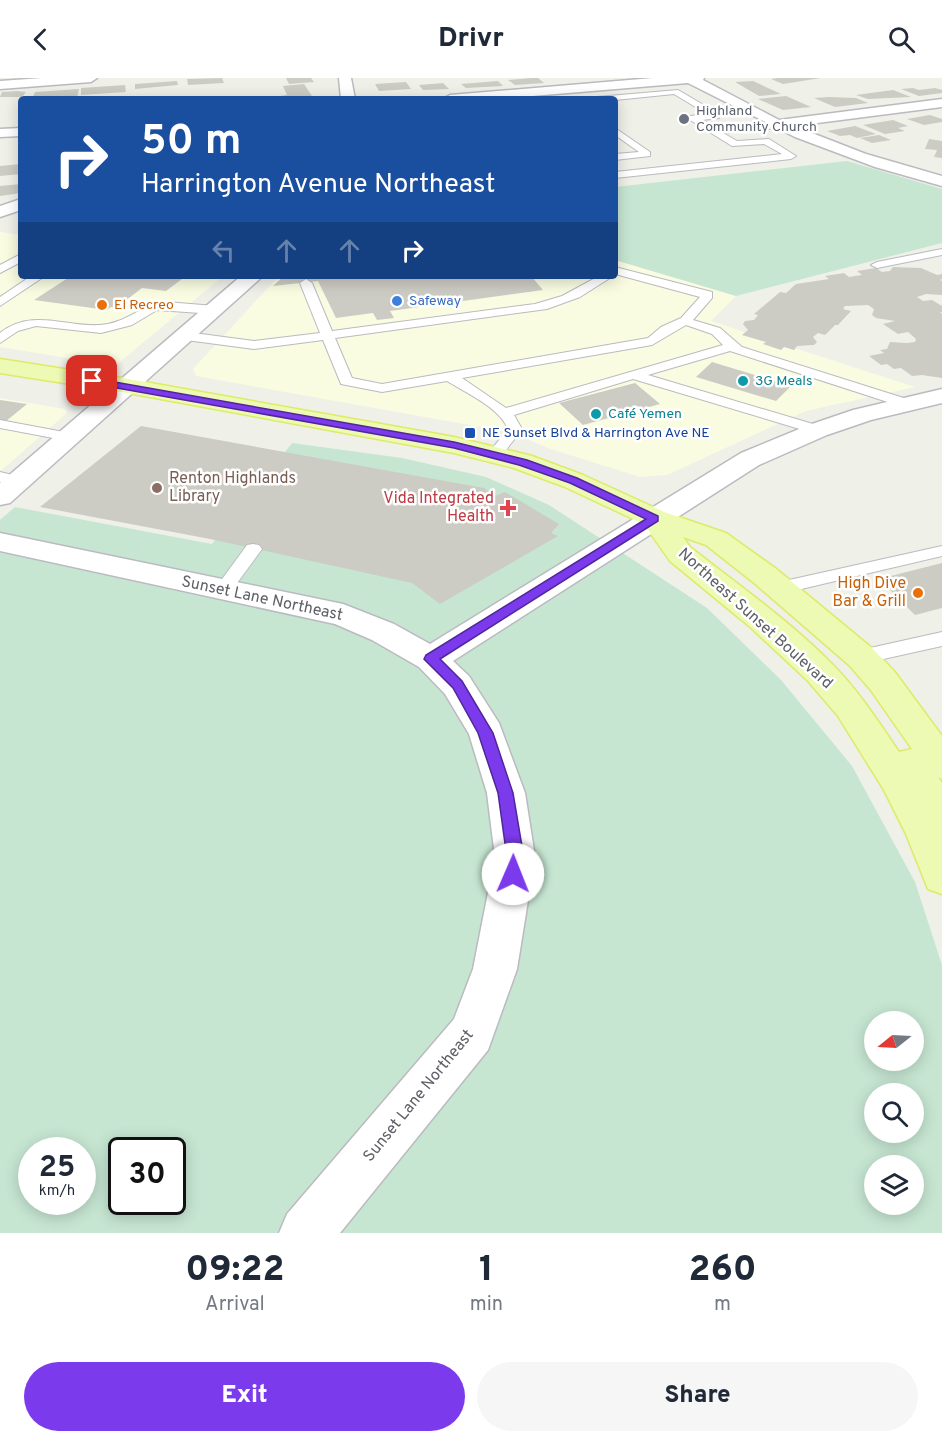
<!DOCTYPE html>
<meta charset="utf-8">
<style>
body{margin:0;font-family:Overpass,sans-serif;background:#f6f6f7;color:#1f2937;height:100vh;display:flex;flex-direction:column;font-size:22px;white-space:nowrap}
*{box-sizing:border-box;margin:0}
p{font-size:20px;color:#747a83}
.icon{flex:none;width:33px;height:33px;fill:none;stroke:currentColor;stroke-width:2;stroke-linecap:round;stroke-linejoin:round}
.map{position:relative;height:1155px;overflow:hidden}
.drawer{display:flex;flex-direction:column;background:#fff;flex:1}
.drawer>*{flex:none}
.banner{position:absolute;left:18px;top:18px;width:600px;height:183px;border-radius:6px;box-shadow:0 3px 15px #0003;background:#1a4fa0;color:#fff;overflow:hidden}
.needle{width:39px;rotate:252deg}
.fabs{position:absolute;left:864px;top:933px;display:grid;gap:12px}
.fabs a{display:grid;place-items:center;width:60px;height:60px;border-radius:50%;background:#fff;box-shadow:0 3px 15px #0003;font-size:30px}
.speed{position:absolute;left:18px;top:1059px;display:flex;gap:12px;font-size:30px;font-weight:700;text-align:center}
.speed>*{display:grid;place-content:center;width:78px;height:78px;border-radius:50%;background:#fff;box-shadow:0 3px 15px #0003;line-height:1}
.speed small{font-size:15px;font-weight:400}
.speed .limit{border:3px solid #111;border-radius:9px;background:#fff;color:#111}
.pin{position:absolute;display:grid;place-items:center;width:51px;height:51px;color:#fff;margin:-26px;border-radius:12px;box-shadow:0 3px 9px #0006}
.me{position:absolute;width:66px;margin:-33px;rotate:1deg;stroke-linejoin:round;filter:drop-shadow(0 0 4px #0008)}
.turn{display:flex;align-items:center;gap:21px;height:126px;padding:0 24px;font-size:27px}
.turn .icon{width:78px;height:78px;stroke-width:2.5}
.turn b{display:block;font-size:42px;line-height:51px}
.lanes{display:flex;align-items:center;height:57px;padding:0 24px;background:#0003;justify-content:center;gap:30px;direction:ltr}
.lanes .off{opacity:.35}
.eta{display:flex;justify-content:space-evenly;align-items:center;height:102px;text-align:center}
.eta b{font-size:36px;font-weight:800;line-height:42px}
.action{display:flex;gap:12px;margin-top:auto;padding:12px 24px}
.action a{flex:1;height:69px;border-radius:36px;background:#7c3aed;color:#fff;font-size:24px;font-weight:800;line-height:69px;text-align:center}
.action a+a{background:#f6f6f7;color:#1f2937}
header{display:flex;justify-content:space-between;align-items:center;height:78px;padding:0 24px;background:#fff;font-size:27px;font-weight:800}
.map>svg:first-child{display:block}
</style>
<header><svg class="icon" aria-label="back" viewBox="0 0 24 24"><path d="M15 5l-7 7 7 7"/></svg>Drivr<svg class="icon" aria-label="search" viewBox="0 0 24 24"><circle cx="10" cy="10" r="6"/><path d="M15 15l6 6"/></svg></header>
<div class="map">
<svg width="942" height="1155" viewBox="0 0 942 1155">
<rect width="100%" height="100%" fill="#eff0e8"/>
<g fill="#f9fce1">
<polygon points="0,154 21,157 21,198 223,198 115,288 0,269"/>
<polygon points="615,182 736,218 711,243 915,309 806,333 667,397 640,399 551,371 509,354 196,298 193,291 279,198 615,198"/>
<polygon points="0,320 65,331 67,335 2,392 0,392"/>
</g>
<g fill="#c6e6d2" fill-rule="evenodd">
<polygon points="847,83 942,111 942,165 736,218 615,182 615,109"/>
<path d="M292,365L402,380L486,399L549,427L707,530L781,602L852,688L915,804L942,887V1155H0V442L15,429L212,466ZM874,944H914V982H874ZM874,1016H914V1054H874ZM32,1072H82V1124H32ZM122,1072H172V1124H122ZM874,1088H914V1126H874Z"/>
</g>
<g fill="#ccccc4">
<polygon points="222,0 224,5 188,7 187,1"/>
<polygon points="286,0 311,0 314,4 289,6"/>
<polygon points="532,0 538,0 544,5 515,7 508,2"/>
<polygon points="821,0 783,6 771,1 778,0"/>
<polygon points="177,3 178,7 135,11 135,6"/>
<polygon points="498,3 503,8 466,10 461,6"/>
<polygon points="753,3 781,16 759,18 735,4"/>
<polygon points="406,4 411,11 379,13 375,6"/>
<polygon points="443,5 449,11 423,12 419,7"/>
<polygon points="304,6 314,21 281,21 280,18 287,17 283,8"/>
<polygon points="125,7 126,14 81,17 81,10"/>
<polygon points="913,10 919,12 935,10 942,12 942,15 919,18 901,11"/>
<polygon points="79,11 77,20 33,19 35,14"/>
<polygon points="893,12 911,19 868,21 856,17"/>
<polygon points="2,14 17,13 26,14 22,19 0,19"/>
<polygon points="786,18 811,29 783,32 758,21"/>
<polygon points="829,19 856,20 868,25 835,29 814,20"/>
<polygon points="930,37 942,41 942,44 924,47 907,41"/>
<polygon points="893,42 908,48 898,50 905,53 885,56 863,47"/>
<polygon points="855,48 876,56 857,60 850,57 840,58 827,53"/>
<polygon points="879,57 891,62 872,65 860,60"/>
<polygon points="929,61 942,63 942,80 934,79 937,72 925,71"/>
<polygon points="21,86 21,96 0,98 0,88"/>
<polygon points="21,106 21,115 0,118 0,108"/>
<polygon points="893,189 921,190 937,197 942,196 942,201 940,202 942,203 942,217 926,216 917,219 923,223 932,222 942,228 942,234 940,234 942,236 942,300 922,297 912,298 901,290 894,291 887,286 881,287 869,278 884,275 880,272 887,271 890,264 907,265 915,264 916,261 908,254 898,256 883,246 895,243 876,240 872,237 874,231 868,227 845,228 843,231 851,233 838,247 835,247 825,257 818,255 813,259 817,264 814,267 797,268 794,272 784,269 781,272 763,266 766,264 742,257 748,252 743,246 745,243 754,242 758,237 754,236 780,214 786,215 796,206 829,201 825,198 844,195 849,199 862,197 857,193 876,190 882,194 890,193"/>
<polygon points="71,198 186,198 166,213 142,210 116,230 111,229 107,232 34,222"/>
<polygon points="284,198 531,198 543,212 390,233 394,240 377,242 373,235 336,240 318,203 273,208"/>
<polygon points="712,284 791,308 776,323 696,299"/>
<polygon points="635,305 660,326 583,347 559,325"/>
<polygon points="0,322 27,326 0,348"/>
<polygon points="141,348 484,410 495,418 505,414 559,446 551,455 558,458 440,526 412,505 210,461 40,429"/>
<polygon points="942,485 942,530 915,537 879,501"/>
</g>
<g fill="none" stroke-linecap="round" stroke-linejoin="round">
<g stroke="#babac0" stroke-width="2">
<g id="lane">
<polygon points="678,12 719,36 719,40 702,42 716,50 781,45 781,49 778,50 723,55 737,63 769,61 796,78 791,81 615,100 615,94 782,76 764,66 732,68 690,42 690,38 707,36 674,16 615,22 593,21 597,19"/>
<polygon points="615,50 650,74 650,78 615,82 615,76 639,74 615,57"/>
<polygon points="942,171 942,177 877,190 871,187 877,184"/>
<polygon points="21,176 21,184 0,195 0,187"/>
<path d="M615,189L712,214V220L693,242L720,250L742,269L910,322L912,325L905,329L900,328L730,273L648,297L823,349L825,352L823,355H813L633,301L514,337L522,351L500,380L495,382L487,377L508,351C499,329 466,315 447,303L382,314L341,306L323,262L254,271L186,262L180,258L186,254L254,263L320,255L300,205L306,201L312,205L332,253L535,226L562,218L599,198H613L580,219L547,231L335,260L352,300L382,306L648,260L661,249L681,240L700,219L615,196ZM686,247L712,256L723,267L506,330L462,300L652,267Z"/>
<polygon points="31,198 45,198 0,228 0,219"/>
<path d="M166,224L215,228L221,232L215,236L157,232L132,247L101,255L36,248L18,253L0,265V255C31,230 65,249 100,247C125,246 142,226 166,224Z"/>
<polygon points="0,342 69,355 76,359 69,363 0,350"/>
<polygon points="0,394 25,400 27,403 19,408 0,404"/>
<polygon points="253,466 259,467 262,471 229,516 217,516 214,512 217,508 247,467"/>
<polygon points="942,468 942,478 780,516 774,514 771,510 774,506 780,504"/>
<polygon points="942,554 942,568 861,586 854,584 851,579 854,574 861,572"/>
</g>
</g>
<g stroke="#babac0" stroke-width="3">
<g id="street">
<polygon points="42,0 97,0 91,4 0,11 0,3"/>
<polygon points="339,0 351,0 355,21 341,21"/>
<polygon points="653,0 704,0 703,2 779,42 942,21 942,29 794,48 866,76 942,98 942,108 875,89 795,59 688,5 496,21 443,21 450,17"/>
<polygon points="21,50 21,58 0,59 0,51"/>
<polygon points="21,121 21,132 0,139 0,128"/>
<polygon points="241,198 263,198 10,425 0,427 0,405"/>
<polygon points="942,311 942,325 871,342 827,357 759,387 453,583 469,598 499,645 525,715 535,779 517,891 488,972 340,1155 279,1155 287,1136 454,941 473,891 495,779 487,715 469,656 445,616 419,589 372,562 335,546 0,473 0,455 343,526 394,546 430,566 741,375 809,347 853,332"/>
</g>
</g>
<g stroke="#dfea67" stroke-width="3">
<path id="primary" d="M0,281L128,301L454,359L532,378L583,397L664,434L726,455L775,490L873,571L894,593L942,658V701L938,699L942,705V816L928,811L906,756L884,712L838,638L808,603L749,548L670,483L644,446L565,409L514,390L454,375L128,315L0,295ZM683,459L706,467L753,504L849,587L870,611L912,671L899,674C878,643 858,612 832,586C790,543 738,507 690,469Z"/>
</g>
<use href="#lane" fill="#fff" fill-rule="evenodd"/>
<use href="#street" fill="#fff" fill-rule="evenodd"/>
<use href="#primary" fill="#ecfab3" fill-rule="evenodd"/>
</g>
<polygon fill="#7c3aed" stroke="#51269a" stroke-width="1.5" points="92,300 454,364 527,382 577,400 658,438 658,443 440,581 462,603 493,655 513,715 524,780 519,801 513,803 507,801 504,796 507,780 498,715 478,655 453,610 424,581 426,577 646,441 570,405 519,387 454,370 89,305 87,303"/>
<circle fill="#6b7280" stroke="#fff" stroke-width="2" cx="684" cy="41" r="6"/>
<circle fill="#3f7fe0" stroke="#fff" stroke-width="2" cx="397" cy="223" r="6"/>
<g fill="#e8710a" stroke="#fff" stroke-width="2">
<circle cx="102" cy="227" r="6"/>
<circle cx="918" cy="515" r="6"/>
</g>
<g fill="#0f9aa8" stroke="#fff" stroke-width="2">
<circle cx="743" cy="303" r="6"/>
<circle cx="596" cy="336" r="6"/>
</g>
<rect fill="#1a4fb4" stroke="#fff" stroke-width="2" x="464" y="349" width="12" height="12" rx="3"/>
<circle fill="#8d6e63" stroke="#fff" stroke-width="2" cx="157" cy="410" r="6"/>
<path fill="#e0444e" stroke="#fff" stroke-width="2" d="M505 421h6v6h6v6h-6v6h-6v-6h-6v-6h6z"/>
<g text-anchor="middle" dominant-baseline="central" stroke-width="5" stroke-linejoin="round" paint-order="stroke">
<g font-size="14" fill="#5b616d" stroke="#fff" text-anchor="start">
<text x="696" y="33">Highland<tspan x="696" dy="16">Community Church</tspan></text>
</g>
<g font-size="14" fill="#366cbe" stroke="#fff" text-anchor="start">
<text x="409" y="223">Safeway</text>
</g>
<g font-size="14" fill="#c56008" stroke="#fff" text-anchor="start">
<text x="114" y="227">El Recreo</text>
</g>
<g font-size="14" fill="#0d838f" stroke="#fff" text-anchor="start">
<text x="755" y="303">3G Meals</text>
<text x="608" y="336">Café Yemen</text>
</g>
<g font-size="14" fill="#164399" stroke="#fff" text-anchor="start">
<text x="482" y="355">NE Sunset Blvd &amp; Harrington Ave NE</text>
</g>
<g font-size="16" fill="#785e54" stroke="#fff" text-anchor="start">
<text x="169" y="401">Renton Highlands<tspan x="169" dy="18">Library</tspan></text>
</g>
<g font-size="16" fill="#be3a42" stroke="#fff" text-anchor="end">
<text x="494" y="421">Vida Integrated<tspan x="494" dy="18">Health</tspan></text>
</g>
<g font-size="16" fill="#c56008" stroke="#fff" text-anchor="end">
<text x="906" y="506">High Dive<tspan x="906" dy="18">Bar &amp; Grill</tspan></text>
</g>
<g font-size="16" fill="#5f6067" stroke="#fff">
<text transform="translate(262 521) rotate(12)">Sunset Lane Northeast</text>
<text transform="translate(755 541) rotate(42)">Northeast Sunset Boulevard</text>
<text transform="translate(419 1018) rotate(-51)">Sunset Lane Northeast</text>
</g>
</g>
</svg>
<div class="fabs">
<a><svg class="needle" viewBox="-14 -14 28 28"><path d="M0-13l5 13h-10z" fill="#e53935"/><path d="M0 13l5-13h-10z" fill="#747a83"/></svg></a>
<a><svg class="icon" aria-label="search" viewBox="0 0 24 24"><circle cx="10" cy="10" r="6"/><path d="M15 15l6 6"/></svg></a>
<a><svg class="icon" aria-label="layers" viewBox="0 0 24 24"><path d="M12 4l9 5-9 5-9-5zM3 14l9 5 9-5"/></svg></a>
</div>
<div class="speed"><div>25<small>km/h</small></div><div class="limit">30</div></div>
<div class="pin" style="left:92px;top:303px;background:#d93025"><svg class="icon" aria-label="arrive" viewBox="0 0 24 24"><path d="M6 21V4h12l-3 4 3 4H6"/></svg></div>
<svg class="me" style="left:513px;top:796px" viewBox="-20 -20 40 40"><circle r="19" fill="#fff"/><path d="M0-13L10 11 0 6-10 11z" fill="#7c3aed"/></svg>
<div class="banner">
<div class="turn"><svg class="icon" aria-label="right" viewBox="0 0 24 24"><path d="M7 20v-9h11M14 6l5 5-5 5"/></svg><div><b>50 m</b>Harrington Avenue Northeast</div></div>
<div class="lanes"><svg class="icon off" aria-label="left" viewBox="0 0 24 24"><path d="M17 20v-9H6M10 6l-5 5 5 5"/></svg><svg class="icon off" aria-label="ahead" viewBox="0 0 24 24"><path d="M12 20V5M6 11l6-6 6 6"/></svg><svg class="icon off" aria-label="ahead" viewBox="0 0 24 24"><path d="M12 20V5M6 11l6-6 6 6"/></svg><svg class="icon" aria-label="right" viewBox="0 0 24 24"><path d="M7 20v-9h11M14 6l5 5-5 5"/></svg></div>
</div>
</div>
<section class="drawer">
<div class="eta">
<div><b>09:22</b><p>Arrival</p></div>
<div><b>1</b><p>min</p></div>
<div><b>260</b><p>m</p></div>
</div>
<div class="action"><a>Exit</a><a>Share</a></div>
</section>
